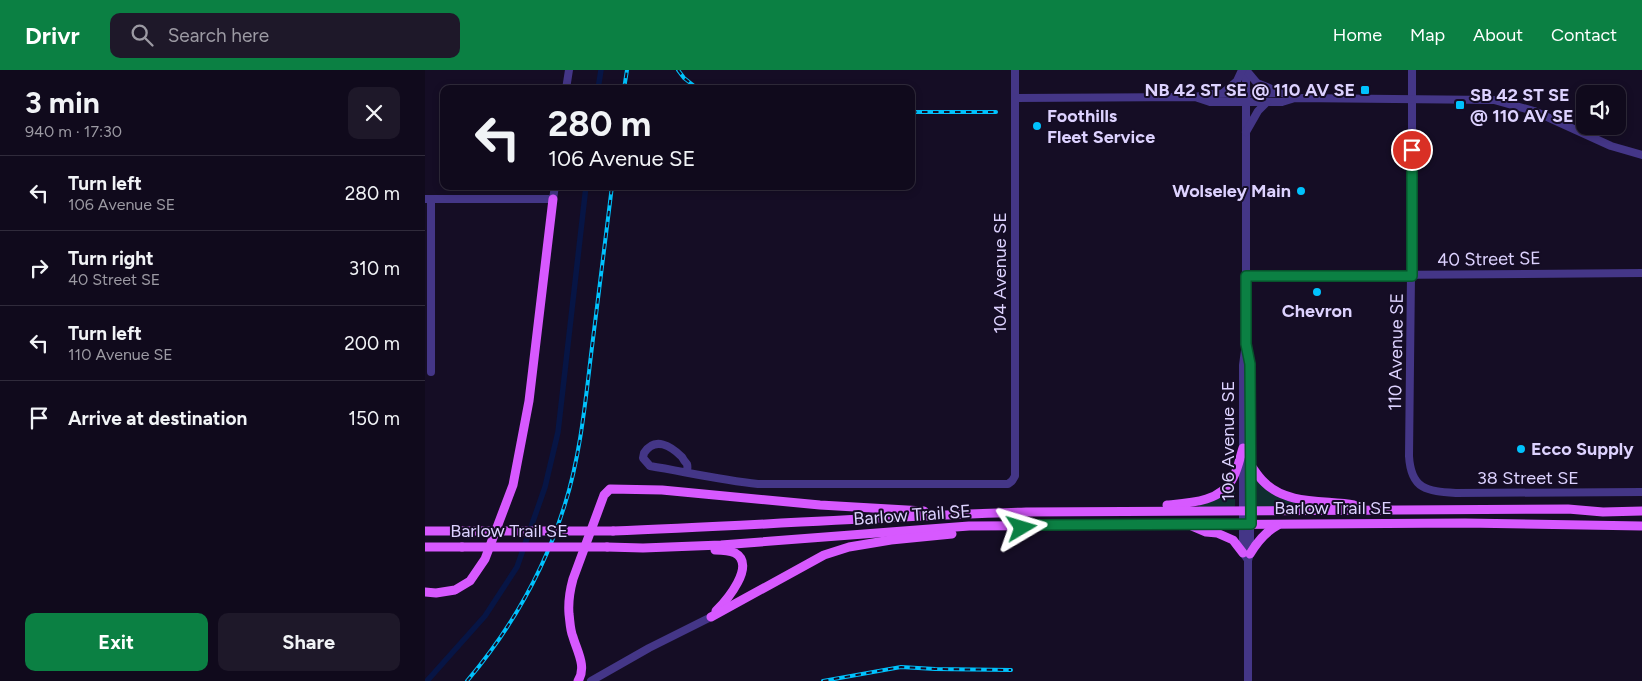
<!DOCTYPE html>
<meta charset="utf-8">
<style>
body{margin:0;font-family:Figtree,sans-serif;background:#1e1829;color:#f1f3f6;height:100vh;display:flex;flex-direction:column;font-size:19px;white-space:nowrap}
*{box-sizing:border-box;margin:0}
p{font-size:16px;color:#9c9aa3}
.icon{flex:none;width:28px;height:28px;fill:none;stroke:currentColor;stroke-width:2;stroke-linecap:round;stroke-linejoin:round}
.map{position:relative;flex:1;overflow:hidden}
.sheet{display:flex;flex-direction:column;background:#100a1c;width:425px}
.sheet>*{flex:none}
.hud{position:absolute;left:15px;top:15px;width:475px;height:105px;border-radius:10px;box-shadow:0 2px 8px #0003,0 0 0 1px #302b3b;background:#100a1c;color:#f1f3f6;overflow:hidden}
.buttons{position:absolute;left:1151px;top:15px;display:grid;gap:10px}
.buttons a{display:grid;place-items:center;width:50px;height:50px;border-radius:10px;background:#100a1c;box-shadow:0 2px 8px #0003,0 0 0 1px #302b3b;font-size:25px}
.pin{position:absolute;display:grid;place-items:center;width:42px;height:42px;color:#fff;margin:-21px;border:2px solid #fff;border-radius:50%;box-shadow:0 1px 5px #0007}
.me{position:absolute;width:55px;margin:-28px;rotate:83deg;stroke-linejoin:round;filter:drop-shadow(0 0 4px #0008)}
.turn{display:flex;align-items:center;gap:18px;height:105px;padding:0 25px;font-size:22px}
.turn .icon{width:65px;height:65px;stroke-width:2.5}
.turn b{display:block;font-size:35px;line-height:42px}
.round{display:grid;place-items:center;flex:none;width:52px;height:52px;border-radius:10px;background:#1e1829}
.summary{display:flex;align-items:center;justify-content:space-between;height:85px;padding:0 25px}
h1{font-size:30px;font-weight:700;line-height:38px}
.primary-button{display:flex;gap:10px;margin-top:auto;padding:10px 25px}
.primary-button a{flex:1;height:58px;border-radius:10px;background:#0b8043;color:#fff;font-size:20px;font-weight:700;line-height:58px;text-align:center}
.primary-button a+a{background:#1e1829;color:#f1f3f6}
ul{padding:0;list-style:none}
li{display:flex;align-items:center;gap:15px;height:75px;padding:0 25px;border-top:1px solid #302b3b}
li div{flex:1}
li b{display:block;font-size:19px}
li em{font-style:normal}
header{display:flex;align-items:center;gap:30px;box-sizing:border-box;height:70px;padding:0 25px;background:#0b8043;color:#fff}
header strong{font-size:24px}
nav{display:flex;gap:28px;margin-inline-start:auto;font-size:18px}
.search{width:350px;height:45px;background:#1e1829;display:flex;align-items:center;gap:12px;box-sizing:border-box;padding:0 18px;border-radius:10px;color:#9c9aa3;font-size:19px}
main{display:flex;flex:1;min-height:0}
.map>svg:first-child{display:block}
</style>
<header>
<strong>Drivr</strong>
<div class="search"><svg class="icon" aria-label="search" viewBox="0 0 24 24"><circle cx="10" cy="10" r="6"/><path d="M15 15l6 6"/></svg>Search here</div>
<nav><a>Home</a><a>Map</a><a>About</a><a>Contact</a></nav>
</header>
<main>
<section class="sheet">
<div class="summary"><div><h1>3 min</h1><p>940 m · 17:30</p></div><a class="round"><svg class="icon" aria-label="close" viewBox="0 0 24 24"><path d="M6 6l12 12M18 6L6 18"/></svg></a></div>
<ul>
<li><svg class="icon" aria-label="left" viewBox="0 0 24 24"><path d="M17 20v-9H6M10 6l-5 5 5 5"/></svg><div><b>Turn left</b><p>106 Avenue SE</p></div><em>280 m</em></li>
<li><svg class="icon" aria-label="right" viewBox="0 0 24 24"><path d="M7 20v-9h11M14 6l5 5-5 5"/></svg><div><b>Turn right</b><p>40 Street SE</p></div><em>310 m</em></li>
<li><svg class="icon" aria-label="left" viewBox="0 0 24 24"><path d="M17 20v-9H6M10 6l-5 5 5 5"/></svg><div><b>Turn left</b><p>110 Avenue SE</p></div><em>200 m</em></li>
<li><svg class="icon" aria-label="arrive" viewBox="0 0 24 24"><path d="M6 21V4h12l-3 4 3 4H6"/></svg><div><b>Arrive at destination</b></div><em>150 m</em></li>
</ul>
<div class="primary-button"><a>Exit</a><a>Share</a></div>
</section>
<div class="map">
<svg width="1217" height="611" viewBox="0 0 1217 611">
<rect width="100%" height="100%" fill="#150d25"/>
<g fill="#102d30">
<polygon points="831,409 877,433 877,436 833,438 831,434"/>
<path d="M810,411V436L809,438H774V435C792,431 798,425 810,411Z"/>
</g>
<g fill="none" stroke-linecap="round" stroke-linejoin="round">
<g stroke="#071545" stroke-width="5.5">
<polyline points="173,19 176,0"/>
<polyline points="2,611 60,546 92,497 120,417 133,362 161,116"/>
</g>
<g stroke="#443687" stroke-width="8">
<polyline points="821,0 821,273 818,295 818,483 823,490"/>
<polyline points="821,0 832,13 854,22"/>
<path d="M987,0V114L984,386C986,420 1002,421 1031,423L1217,422"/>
<polyline points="141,19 144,0"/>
<polyline points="798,23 812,11 817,0"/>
<polyline points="771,27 784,24 858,23"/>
<polyline points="590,28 770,27 785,32 857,32 870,28 1069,30 1109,41 1186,76 1217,85"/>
<polyline points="821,62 833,41 842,32"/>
<polyline points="0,129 128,129 130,116"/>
<polyline points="6,129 6,302"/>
<polyline points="821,206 1217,203"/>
<polyline points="822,280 825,294 825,484 823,490 823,611"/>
<path d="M262,402C262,400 263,397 262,394C261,393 258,389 257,387C246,376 230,366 219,383L218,388L225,396C261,402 296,410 333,414H583L587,411L590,406V0"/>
<polyline points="166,611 224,578 286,547"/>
</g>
<g stroke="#d759ff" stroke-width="9">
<path d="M825,394C830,401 834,408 840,413C862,435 901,430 929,435"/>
<path d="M742,435C765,433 796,432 808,408C813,399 815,387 818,378"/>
<polyline points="767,456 781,462 792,463 808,470 818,483"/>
<polyline points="0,461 49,461"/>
<path d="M188,461C326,456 463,446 601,442L1143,439L1178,442L1217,441"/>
<polyline points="0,477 37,477"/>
<polyline points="182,477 218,478 296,475 544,456 1040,453 1217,456"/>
<path d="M290,480C296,480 304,480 310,483C332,495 301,531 291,541"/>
<path d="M825,484C832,472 840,462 853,455"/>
<polyline points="0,522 11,523 30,520 45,511 60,489 88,415 104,331 128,129"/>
<polyline points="286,547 399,485 424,477 466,470 527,464"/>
<path d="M153,611C162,597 152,581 148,567C145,560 145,551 144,544C143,532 145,520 148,509L179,425L185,419L237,420L395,435L499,441"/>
</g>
<g stroke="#00c2fd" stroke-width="4">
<g id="rail">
<polyline points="253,0 259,8 273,19"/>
<polyline points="199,19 202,0"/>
<polyline points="486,42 571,42"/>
<path d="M42,611C86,559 120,499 140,434C155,386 160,335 166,285C173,229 180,173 187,116"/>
<polyline points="398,611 476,597 510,599 586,600"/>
</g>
</g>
<use href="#rail" stroke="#150d25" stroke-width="2" stroke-dasharray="5.5" stroke-linecap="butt"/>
<g stroke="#d759ff" stroke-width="9">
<polyline points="49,461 188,461"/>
<polyline points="37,477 182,477"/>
</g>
</g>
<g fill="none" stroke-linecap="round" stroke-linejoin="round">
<g stroke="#07532c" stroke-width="12">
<polyline id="route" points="597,458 613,455 826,454 825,294 821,274 821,206 987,206 987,80"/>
</g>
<use href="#route" stroke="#0b8043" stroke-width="9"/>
</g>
<g fill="#00c2fd" stroke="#150d25" stroke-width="2">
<rect x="935" y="15" width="10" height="10" rx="2.5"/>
<rect x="1030" y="30" width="10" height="10" rx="2.5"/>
<circle cx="612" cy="56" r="5"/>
<circle cx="876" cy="121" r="5"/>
<circle cx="892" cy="222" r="5"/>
<circle cx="1096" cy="379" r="5"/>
</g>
<g text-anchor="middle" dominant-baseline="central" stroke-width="4" stroke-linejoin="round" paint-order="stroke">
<g font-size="18" font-weight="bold" fill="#ddd2ff" stroke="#150d25" text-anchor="start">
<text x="930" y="20" text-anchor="end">NB 42 ST SE @ 110 AV SE</text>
<text x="1045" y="25">SB 42 ST SE<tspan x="1045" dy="21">@ 110 AV SE</tspan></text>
<text x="622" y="46">Foothills<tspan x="622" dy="21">Fleet Service</tspan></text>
<text x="866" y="121" text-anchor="end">Wolseley Main</text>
<text x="892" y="241" text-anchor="middle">Chevron</text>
<text x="1106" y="379">Ecco Supply</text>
</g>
<g font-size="18" fill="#ddd2ff" stroke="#150d25">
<text transform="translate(1064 189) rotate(-1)">40 Street SE</text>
<text transform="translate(575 203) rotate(-90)">104 Avenue SE</text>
<text transform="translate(971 282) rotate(-89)">110 Avenue SE</text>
<text transform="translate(803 371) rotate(-90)">106 Avenue SE</text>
<text x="1103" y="408">38 Street SE</text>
<text x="908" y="438">Barlow Trail SE</text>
<text transform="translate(487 445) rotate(-4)">Barlow Trail SE</text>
<text x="84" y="461">Barlow Trail SE</text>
</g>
</g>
</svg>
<div class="buttons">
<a><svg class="icon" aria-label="sound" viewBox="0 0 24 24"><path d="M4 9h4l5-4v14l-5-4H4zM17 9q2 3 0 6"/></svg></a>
</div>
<div class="pin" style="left:987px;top:80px;background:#d93025"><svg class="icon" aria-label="arrive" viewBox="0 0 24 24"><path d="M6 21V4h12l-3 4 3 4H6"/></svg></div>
<svg class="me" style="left:597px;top:458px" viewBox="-20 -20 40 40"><path d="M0-17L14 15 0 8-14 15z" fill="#0b8043" stroke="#fff" stroke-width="4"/></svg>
<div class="hud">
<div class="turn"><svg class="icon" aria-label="left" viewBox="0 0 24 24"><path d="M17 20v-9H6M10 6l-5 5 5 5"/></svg><div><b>280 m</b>106 Avenue SE</div></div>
</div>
</div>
</main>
